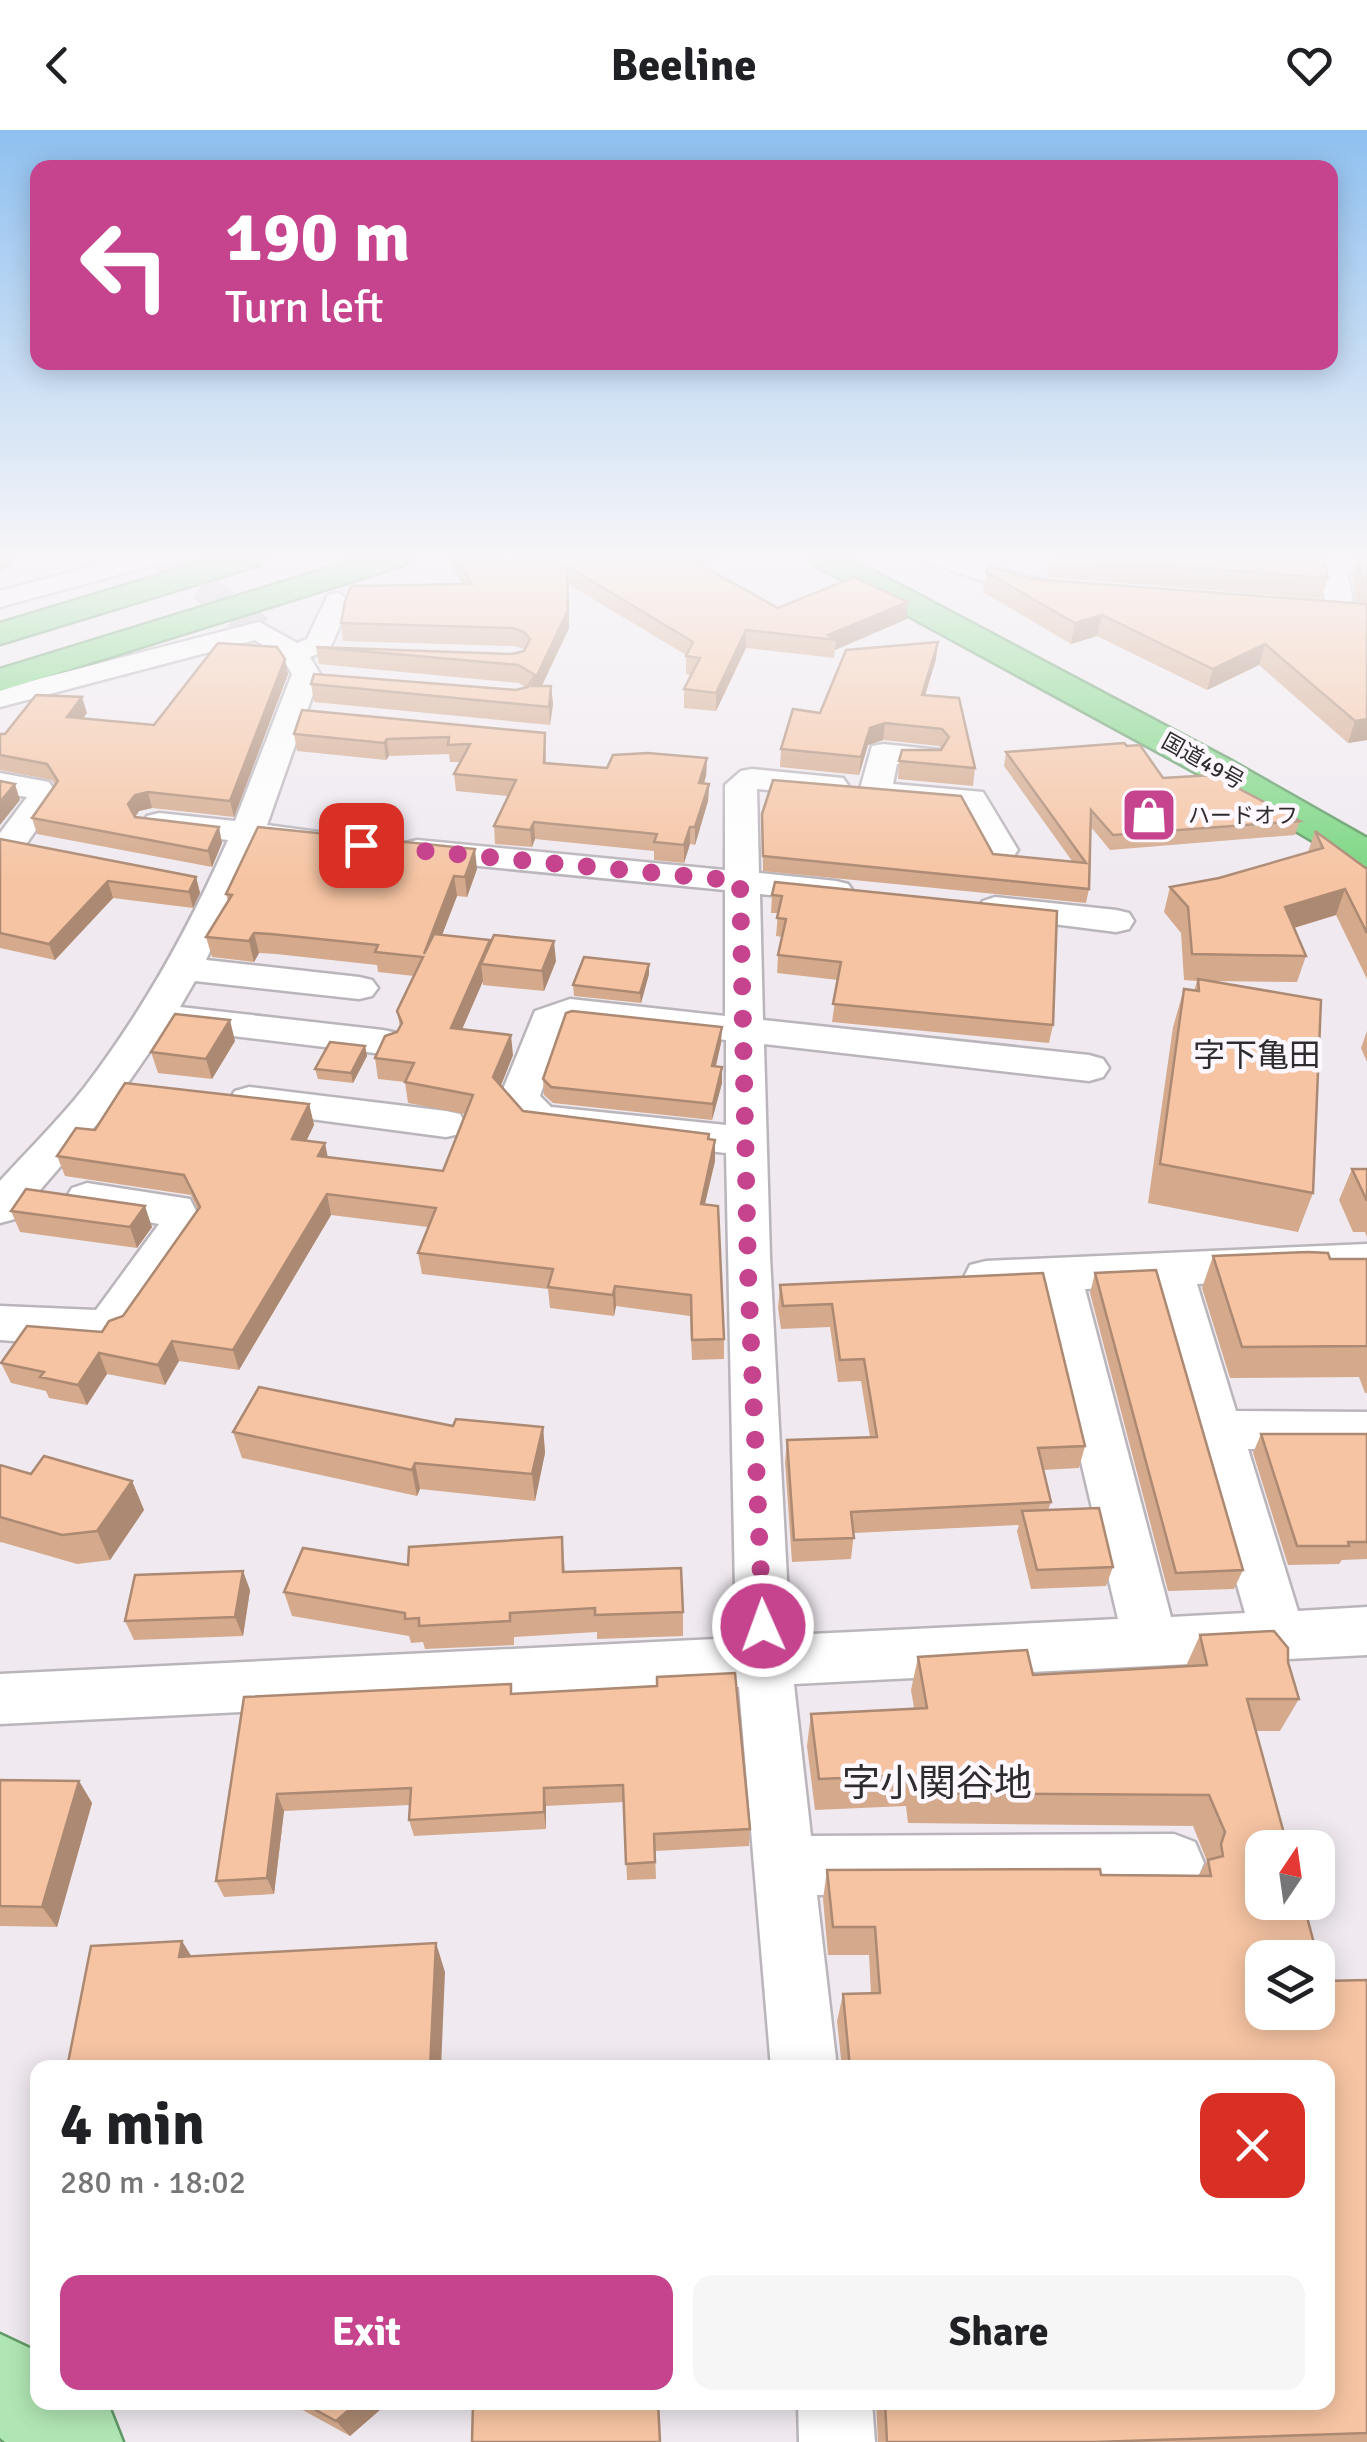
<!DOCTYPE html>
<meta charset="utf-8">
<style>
body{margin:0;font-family:Signika,"Noto Sans JP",sans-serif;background:#f6f6f6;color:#202124;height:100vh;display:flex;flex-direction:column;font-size:38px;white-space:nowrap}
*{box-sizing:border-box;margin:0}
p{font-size:32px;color:#757577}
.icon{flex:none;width:55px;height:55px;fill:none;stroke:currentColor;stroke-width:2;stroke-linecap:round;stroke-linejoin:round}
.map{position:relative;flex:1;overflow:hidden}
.drawer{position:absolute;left:30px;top:1930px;width:1305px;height:350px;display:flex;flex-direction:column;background:#fff;border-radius:20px;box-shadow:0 5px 25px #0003}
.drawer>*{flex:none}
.guide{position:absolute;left:30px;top:30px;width:1308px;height:210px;border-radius:20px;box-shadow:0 5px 25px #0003;background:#c5448d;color:#fff;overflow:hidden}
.needle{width:65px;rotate:13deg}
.tools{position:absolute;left:1245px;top:1700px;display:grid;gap:20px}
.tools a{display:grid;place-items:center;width:90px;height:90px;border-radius:20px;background:#fff;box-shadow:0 5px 25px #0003;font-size:50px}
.pin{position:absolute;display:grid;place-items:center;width:85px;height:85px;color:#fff;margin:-42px;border-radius:20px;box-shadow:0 5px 15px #0006}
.me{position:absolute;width:110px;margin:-55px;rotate:358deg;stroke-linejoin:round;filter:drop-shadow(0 0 8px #0008)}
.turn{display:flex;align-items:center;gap:35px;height:210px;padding:0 30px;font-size:45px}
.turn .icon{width:130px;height:130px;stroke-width:2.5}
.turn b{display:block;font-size:70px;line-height:85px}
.round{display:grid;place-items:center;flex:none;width:105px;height:105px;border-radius:20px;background:#f6f6f6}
.overview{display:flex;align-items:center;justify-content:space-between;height:170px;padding:0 30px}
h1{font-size:60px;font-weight:800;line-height:75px}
.primary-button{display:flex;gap:20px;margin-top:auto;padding:20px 30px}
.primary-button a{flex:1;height:115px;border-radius:20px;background:#c5448d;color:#fff;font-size:40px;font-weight:800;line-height:115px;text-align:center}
.primary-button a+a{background:#f6f6f6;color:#202124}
header{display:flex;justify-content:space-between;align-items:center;height:130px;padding:0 30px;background:#fff;font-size:45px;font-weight:800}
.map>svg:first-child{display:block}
</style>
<header><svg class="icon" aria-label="back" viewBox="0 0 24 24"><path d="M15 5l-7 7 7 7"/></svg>Beeline<svg class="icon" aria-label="heart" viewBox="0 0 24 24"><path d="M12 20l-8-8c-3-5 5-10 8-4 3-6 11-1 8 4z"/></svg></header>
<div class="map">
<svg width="1367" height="2312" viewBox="0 0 1367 2312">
<rect width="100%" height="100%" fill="#f0eaf0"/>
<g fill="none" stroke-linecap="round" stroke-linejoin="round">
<polyline stroke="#c9c4c9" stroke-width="30" stroke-dasharray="30 15" stroke-linecap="butt" points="166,428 259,500"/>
<g stroke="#bab5bb" stroke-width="5">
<g id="minor">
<polygon points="123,428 165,428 161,433 0,477 0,461"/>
<path d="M925,428C970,426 1012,443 1055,453L1059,459L1046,467L1029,466L929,433Z"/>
<polygon points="1323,428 1367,428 1367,443 1347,442 1355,481 1351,487 1331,487 1327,481 1319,433"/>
<path d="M338,463L351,471L329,520L310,527L320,544L267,695L326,703L331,710L326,717L314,720L259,714L206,830L359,847L372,850L378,858L372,866L359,869L195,851L180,877L383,900L397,903L402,912L397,921L383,924L166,898L110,979L15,1089L0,1093V1051C28,1020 58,991 84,958C143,881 188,800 228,710L147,700L143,693L147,686L159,683L235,691L292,544L283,529L255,510L0,577V559L259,492L297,513L307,509L328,465Z"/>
<polygon points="883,614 939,620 944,627 939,634 897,634 893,654 983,662 1018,720 1013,727 989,727 961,678 865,666 860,659 872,616"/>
<path d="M752,639L843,648L848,655L843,662L832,665L757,659L759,743L836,751L848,754L853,761L848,768L836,771L760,764L763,890L1089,925L1103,929L1109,938L1103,947L1089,951L764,914L770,1127L790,1505L1118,1489L1041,1161L986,1163L970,1159L964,1147L970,1135L986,1131L1367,1114V1146L1197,1154L1236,1281L1367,1282V1316L1360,1318L1248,1319L1298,1481L1367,1477V1525L794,1554L811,1706L1174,1704L1195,1712L1204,1733L1195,1754L1174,1762L817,1765L837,1938H771L739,1557L0,1594V1544L736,1508L726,1023L540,1002L526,998L499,969L535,881L570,869L725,886V760L417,730L405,727L400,720L405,713L417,710L725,740V655L741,641ZM573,893L726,910V995L551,977L540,966L564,896ZM1152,1156L1245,1483L1171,1487L1085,1159Z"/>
<polygon points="0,643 49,652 59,667 22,720 0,721 0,703 27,667 0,663"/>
<polygon points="995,767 1116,780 1129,783 1134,791 1129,799 1116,802 983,785 977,778 983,771"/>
<polygon points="249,957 446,981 460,984 466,994 460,1004 446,1007 235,979 229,970 235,961"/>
<polygon points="87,1053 190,1069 203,1095 128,1204 93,1217 0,1210 0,1176 96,1180 159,1094 72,1078 66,1068 72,1058"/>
<polygon points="798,2272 872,2272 875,2312 799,2312"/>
</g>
</g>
<g stroke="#609a65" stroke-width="5">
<polygon id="major" points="0,2204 38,2222 38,2272 101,2272 110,2279 123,2312 5,2312 0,2308"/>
</g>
<g stroke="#609a65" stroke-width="5">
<g id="highway">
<polygon points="216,428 264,428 259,435 0,514 0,493"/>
<polygon points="361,428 409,428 404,435 0,561 0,539"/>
<polygon points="810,428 849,428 1230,630 1367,708 1367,737 1352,734 1202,646 815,435"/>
</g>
</g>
<use href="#minor" fill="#fff" fill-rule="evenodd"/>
<use href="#major" fill="#b0e6b4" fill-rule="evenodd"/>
<use href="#highway" fill="#7bd682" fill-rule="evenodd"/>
</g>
<g fill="#d4a98c">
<polygon points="447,428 722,428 700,435 778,478 907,489 835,520 834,528 746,518 716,581 684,578 684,559 691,545 686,544 686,525 568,454 569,498 542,556 551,556 553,574 550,595 314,572 311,554 516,560 526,558 519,553 319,534 316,517 512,524 524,521 524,519 514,516 343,511 341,493 462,454"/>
<polygon points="1050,428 1324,428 1328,448 1321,469 1047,447"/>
<polygon points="1357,428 1367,428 1367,610 1348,613 1259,535 1207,560 1097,506 1071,514 983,462 986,442 1032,449 1366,474 1356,471 1352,446"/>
<polygon points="936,529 925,565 975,638 973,656 898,649 899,631 942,619 939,616 883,610 868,615 859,645 780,637 781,619 820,583"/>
<polygon points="288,544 234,687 152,678 139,681 135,687 222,713 212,737 37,704 32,688 55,655 52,650 0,640 0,604 5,604 87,583 82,589 154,595"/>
<polygon points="545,603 546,633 607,638 707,628 706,646 704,653 709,654 708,671 695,715 690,714 684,733 654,730 654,721 535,709 532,717 495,714 494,696 508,666 456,661 454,644 461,632 450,632 449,624 389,626 386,630 297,621 294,604"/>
<polygon points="1127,616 1163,648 1300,691 1295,705 1110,720 1091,697 1089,759 1086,773 763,741 762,684 993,724 1072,731 1004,636 1006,622"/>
<polygon points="1315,701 1367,739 1367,849 1336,785 1294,798 1306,826 1297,852 1207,851 1313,1063 1298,1102 1148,1073 1173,897 1184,859 1194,861 1197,851 1184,850 1181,803 1164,782 1170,757 1219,748 1308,722"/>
<polygon points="0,709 196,747 200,763 193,778 113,768 55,830 0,818"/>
<polygon points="477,739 467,767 457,766 442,805 490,810 491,813 556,831 544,861 483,855 483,851 462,899 513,925 501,955 523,981 709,1004 715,1031 705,1074 724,1209 724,1229 692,1230 690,1186 616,1176 614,1186 550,1178 548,1159 422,1144 418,1123 428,1097 331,1085 239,1240 179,1231 165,1255 107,1244 87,1275 49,1268 46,1261 11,1253 1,1233 102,1202 123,1186 198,1080 191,1065 65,1046 57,1026 95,1000 309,974 314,995 306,1011 328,1027 443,1041 465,984 408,973 405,952 378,949 375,928 400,897 397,881 414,846 378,842 377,835 276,824 259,823 254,832 212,827 206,807 228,771 226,764"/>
<polygon points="775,752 1053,895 1049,913 832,892 838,850 777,843 778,825 782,807 776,806 778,783 771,783 772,765"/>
<polygon points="649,844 641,873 574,866 573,855"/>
<polygon points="1367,901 1367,932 1361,918"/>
<polygon points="235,911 212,949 158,943 151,922"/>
<polygon points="721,913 716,936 722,937 722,953 712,990 553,973 544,965 543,949"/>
<polygon points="365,916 367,926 353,953 318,949 315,939"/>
<polygon points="1352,1039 1367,1039 1367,1107 1365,1102 1353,1102 1339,1070"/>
<polygon points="11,1081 152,1097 137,1118 20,1102"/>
<polygon points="1213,1126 1367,1129 1367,1263 1365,1263 1359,1247 1230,1248 1202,1158"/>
<polygon points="1043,1143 1085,1316 1079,1338 1043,1340 1051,1372 1048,1380 1113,1437 1106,1456 1031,1459 1017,1401 1019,1395 854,1403 851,1429 792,1432 785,1332 787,1310 870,1307 861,1251 838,1252 830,1197 781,1199 778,1178 780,1155"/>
<polygon points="1095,1143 1243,1440 1234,1459 1168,1461 1090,1163"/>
<polygon points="453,1296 543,1297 545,1323 535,1371 420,1359 417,1366 242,1328 233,1302"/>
<polygon points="1261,1304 1367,1304 1367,1429 1342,1430 1339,1434 1288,1435 1253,1323"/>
<polygon points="0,1335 31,1344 132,1351 144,1380 110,1430 77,1434 1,1412 0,1413"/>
<polygon points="562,1407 565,1442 683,1482 683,1506 597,1509 597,1502 514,1507 514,1515 425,1519 423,1512 411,1513 409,1506 292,1486 284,1462 408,1435"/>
<polygon points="250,1460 243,1506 134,1510 125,1491"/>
<polygon points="1200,1505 1288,1532 1299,1569 1280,1601 1255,1601 1324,1851 1367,1850 1367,2312 878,2312 876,2272 1328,2272 1328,1938 842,1938 837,1891 843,1864 871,1864 869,1825 828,1825 823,1769 827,1740 1199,1745 1207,1731 1193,1696 908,1693 906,1676 815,1680 807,1616 811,1584 914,1578 911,1560 918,1527 1033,1545 1186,1536"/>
<polygon points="511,1554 512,1564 750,1699 749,1716 655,1721 656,1749 627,1750 624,1672 546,1676 546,1699 414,1706 409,1690 410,1675 284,1681 274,1764 224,1767 216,1751 244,1567"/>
<polygon points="0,1650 79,1651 92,1673 57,1797 0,1796"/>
<polygon points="288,2272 389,2272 350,2306"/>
</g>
<g fill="#ac8972">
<polygon points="3,428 18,428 0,443 0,430"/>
<polygon points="681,428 722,428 681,441"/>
<polygon points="567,436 569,498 533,574 532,556"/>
<polygon points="908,472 907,489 835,520 836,510 828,505"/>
<polygon points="1102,485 1097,506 1071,514 1075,493"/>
<polygon points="746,500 746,518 716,581 716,563"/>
<polygon points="938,512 936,529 920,582 922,565"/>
<polygon points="1265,514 1259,535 1207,560 1213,539"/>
<polygon points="285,529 288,544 234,687 230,671"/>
<polygon points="551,556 553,574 550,595 549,577"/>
<polygon points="82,567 87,583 72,603 67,587"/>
<polygon points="1367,589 1367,610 1348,613 1355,591"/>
<polygon points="885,593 883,610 868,615 859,645 861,627 870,598"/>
<polygon points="387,609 389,626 386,630 384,613"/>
<polygon points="707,628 706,646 699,670 699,653"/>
<polygon points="15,654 20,670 0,695 0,672"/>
<polygon points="709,654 708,671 695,715 695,697"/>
<polygon points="148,662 152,678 139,681 133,690 128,674 135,665"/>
<polygon points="534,692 535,709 532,717 530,700"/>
<polygon points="219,697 222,713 212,737 208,721"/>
<polygon points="690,697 690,714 684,733 684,715"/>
<polygon points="475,719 477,739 467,767 465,747"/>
<polygon points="454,746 457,766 427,844 424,824"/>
<polygon points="196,747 200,763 193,778 189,762"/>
<polygon points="108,751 113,768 55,830 49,814"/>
<polygon points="1345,759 1336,785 1277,803 1285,777"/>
<polygon points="254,803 259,823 254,832 249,811"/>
<polygon points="490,810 492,830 481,834 483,851 454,918 451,898"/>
<polygon points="554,811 556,831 544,861 542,841"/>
<polygon points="649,834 649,844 641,873 640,863"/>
<polygon points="230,890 235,911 212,949 206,929"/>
<polygon points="722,897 721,913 712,952 712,936"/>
<polygon points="511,905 513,925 496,968 493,947"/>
<polygon points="365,916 367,926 353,953 351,943"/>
<polygon points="722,937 722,953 712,990 713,974"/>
<polygon points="309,974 314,995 297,1030 292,1009"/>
<polygon points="715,1010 715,1031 700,1094 701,1074"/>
<polygon points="325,1013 329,1033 318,1026"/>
<polygon points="327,1064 331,1085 239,1240 233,1220"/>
<polygon points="145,1076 152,1097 137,1118 130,1097"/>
<polygon points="615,1156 616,1176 614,1186 613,1165"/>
<polygon points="172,1211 179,1231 165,1255 158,1235"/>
<polygon points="99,1223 107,1244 87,1275 78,1255"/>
<polygon points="543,1297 545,1323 535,1371 532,1344"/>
<polygon points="415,1333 420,1359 417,1366 412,1340"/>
<polygon points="132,1351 144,1380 110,1430 97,1401"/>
<polygon points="243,1441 250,1460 243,1506 235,1487"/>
<polygon points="79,1651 92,1673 57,1797 42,1777"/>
<polygon points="544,1658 546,1676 546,1699 544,1682"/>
<polygon points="277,1664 284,1681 274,1764 267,1748"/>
<polygon points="182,1811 200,1840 179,1827"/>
<polygon points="436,1813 445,1842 441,1938 430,1938"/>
<polygon points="358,2272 389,2272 350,2306 336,2291"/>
</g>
<g fill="#f6c4a3" stroke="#ac8972" stroke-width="2.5" fill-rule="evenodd">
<polygon points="455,428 688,428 778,478 854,447 908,472 828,505 836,510 746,500 716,563 684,559 700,528 686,526 693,512 567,436 568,480 532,556 551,556 549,577 311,554 314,544 516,560 528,557 535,545 518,535 316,517 512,524 524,521 530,509 524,502 513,498 341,493 345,471 351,456 472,454"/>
<polygon points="1058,428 1324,428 1328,448"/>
<polygon points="1358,428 1367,428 1367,452 1363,451"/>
<polygon points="989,436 1032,449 1367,474 1367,589 1355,591 1265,514 1213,539 1102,485 1075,493 986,442"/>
<polygon points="938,512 922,565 959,568 975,638 899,631 902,620 941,620 949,607 942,599 885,593 870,598 861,627 781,619 793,579 820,583 846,520"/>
<polygon points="218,513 277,517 285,529 230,671 148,662 135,665 128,674 135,687 219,697 208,721 32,688 58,651 47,634 0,625 0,604 5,604 36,565 82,567 67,587 154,595"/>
<polygon points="302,580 545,603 544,633 607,638 613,625 648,623 707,628 699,653 709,654 695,697 690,697 684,715 654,712 657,704 534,692 530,700 494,696 516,650 454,644 470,614 448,615 449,607 387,609 384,613 294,604"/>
<polygon points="1124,613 1127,616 1140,615 1163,648 1213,645 1300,691 1113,705 1091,680 1089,759 763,726 762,684 773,650 961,666 993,724 1086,733 1006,622"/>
<polygon points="0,651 15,654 0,672"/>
<polygon points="258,697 475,719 465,747 454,746 424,824 434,804 490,810 451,898 511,905 493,947 523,981 709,1004 708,1009 715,1010 701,1074 718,1076 724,1209 692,1210 691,1165 615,1156 613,1165 548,1157 553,1139 418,1123 436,1078 327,1064 233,1220 172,1211 158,1235 99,1223 78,1255 40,1247 44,1242 1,1233 27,1196 102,1202 109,1191 123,1186 200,1077 184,1045 57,1026 76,998 95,1000 125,953 309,974 292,1009 325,1013 318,1026 443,1041 473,965 405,952 414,933 375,928 385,906 397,902 402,893 397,881 423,827 375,822 378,815 271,804 254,803 249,811 206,807 232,765 226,764"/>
<polygon points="1315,701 1367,739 1367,803 1345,759 1285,777 1306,826 1192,824 1188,777 1170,757 1219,748 1323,718"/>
<polygon points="0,709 196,747 189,762 108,751 49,814 0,803"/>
<polygon points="775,752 1057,781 1053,895 833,874 841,832 778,825 786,789 777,788 782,766 772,765"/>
<polygon points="494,805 554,811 542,841 481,834"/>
<polygon points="584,827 649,834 640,863 573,855"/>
<polygon points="1198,849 1321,870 1313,1063 1160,1034 1184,859 1199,861"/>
<polygon points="572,881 722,897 712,936 722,937 713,974 551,957 543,949 566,883"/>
<polygon points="175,884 230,890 206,929 151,922"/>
<polygon points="330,912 365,916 351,943 315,939"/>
<polygon points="1352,1039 1367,1039 1367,1071"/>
<polygon points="26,1059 145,1076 130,1097 11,1081"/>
<polygon points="1308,1122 1328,1123 1330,1129 1367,1129 1367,1216 1242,1217 1213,1126"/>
<polygon points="1156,1140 1243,1440 1176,1443 1095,1143"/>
<polygon points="1043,1143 1085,1316 1038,1318 1051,1372 851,1382 854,1408 794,1410 787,1310 877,1307 864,1229 840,1230 832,1174 783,1176 780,1155"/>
<polygon points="259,1257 453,1296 456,1289 543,1297 532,1344 415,1333 412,1340 233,1302"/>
<polygon points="1261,1304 1367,1304 1367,1412 1348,1412 1349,1416 1297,1416"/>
<polygon points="44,1326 132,1351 97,1401 62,1405 0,1387 0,1335 31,1344"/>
<polygon points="1099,1378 1113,1437 1037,1440 1022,1381"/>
<polygon points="562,1407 563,1442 681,1438 683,1482 595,1485 595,1478 510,1483 510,1491 419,1496 419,1488 405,1489 405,1483 284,1462 303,1418 408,1435 409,1417"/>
<polygon points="243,1441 235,1487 125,1491 135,1445"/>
<path d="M1274,1501L1288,1518V1532L1299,1569H1247L1288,1718H1262V1772H1303L1324,1851L1367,1850V2303L1094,2312H887L885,2272H1328V1938H850L843,1864L880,1863L875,1797H833L827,1740L1100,1739L1101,1745L1211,1746L1208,1730L1223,1726L1221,1714L1225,1702L1209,1665L915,1663L913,1645L819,1649L811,1584L927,1578L918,1527L1027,1520L1033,1545L1207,1535L1200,1505ZM1262,1828H1318V1882H1262Z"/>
<polygon points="735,1543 750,1699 654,1704 655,1732 626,1734 623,1655 544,1658 544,1682 409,1690 411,1658 277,1664 267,1748 216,1751 244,1567 511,1554 511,1564 657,1556 657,1547"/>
<polygon points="0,1650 79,1651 42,1777 0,1776"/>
<polygon points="182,1811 179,1827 436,1813 430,1938 67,1938 91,1816"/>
<polygon points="301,2272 358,2272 336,2291"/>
<polygon points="473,2272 658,2272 660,2312 472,2312"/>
</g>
<linearGradient id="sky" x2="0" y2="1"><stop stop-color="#8fc0f0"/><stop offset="0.57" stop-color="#f8f6f8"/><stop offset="1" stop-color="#f8f6f8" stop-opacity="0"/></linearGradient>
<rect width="1367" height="751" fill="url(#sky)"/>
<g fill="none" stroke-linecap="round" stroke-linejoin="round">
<polyline stroke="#c5448d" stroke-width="18" stroke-dasharray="0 32.4" points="361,715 740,751 748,1142 763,1496"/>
</g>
<defs>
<g id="shop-square" transform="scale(2.875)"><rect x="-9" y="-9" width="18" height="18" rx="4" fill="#c5448d" stroke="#fdf7fe"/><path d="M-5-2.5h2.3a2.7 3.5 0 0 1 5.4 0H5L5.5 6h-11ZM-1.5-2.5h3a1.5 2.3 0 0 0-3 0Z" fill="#fff"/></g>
</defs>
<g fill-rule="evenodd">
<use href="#shop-square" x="1149" y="685"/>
</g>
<g text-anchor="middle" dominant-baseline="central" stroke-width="9" stroke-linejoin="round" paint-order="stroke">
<g font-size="22" fill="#2e2c2e" stroke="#fdf7fe">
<text transform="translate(1203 631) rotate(29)">国道49号</text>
</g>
<g font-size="22" fill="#2e2c2e" stroke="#fdf7fe" text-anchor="start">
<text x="1188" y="685">ハードオフ</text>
</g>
<g font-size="32" fill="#2e2c2e" stroke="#fdf7fe">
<text x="1257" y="925">字下亀田</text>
</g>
<g font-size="38" fill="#2e2c2e" stroke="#fdf7fe">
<text x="937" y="1653">字小関谷地</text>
</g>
</g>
</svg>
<div class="tools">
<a><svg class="needle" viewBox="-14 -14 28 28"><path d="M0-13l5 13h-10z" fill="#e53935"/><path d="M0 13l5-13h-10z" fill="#757577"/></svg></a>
<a><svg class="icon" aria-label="layers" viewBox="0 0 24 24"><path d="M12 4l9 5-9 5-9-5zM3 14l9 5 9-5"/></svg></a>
</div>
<div class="pin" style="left:361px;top:715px;background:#d93025"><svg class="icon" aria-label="arrive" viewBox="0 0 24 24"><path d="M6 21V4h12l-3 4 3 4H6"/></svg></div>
<svg class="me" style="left:763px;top:1496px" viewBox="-20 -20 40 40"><circle r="17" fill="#c5448d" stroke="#fff" stroke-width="3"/><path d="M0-11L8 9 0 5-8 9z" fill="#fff"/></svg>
<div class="guide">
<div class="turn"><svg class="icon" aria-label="left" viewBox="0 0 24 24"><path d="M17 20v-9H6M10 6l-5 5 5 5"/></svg><div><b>190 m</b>Turn left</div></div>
</div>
<section class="drawer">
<div class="overview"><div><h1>4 min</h1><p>280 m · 18:02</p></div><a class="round" style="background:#d93025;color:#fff"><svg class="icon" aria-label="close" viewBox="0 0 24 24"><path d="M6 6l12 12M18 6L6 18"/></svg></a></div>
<div class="primary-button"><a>Exit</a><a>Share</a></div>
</section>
</div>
